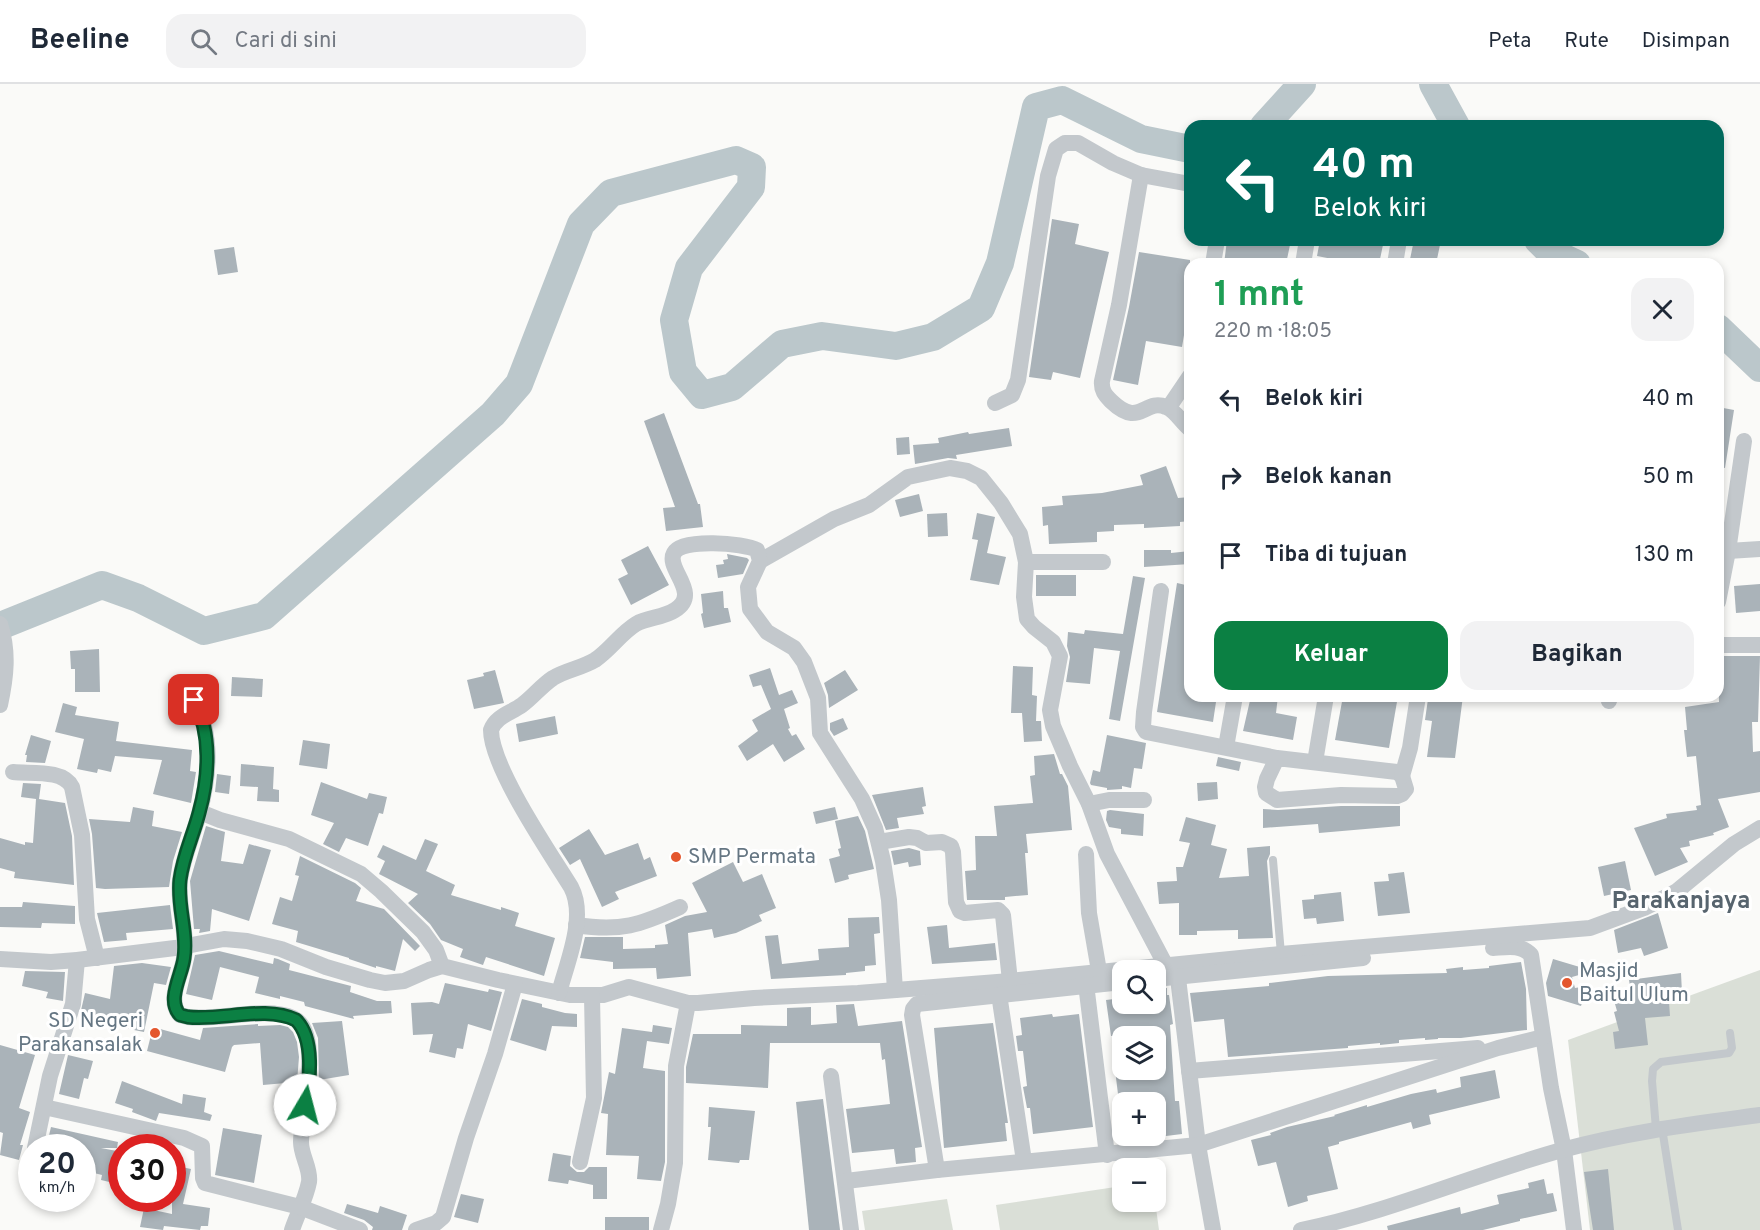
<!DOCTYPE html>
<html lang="id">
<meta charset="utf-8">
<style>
body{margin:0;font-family:Overpass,sans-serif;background:#f2f2f3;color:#1f2937;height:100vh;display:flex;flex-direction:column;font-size:22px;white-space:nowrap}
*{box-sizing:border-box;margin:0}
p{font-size:20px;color:#747a83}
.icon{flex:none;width:33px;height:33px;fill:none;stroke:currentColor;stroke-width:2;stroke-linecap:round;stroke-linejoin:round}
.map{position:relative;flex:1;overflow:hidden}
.drawer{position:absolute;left:1184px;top:174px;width:540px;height:444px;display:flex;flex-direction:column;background:#fff;border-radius:18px;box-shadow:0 3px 9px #0003}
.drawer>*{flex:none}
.top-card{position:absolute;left:1184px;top:36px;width:540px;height:126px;border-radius:18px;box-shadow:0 3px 9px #0003;background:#00695c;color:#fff;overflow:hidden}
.fabs{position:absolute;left:1112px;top:876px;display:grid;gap:12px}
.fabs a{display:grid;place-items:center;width:54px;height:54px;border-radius:12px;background:#fff;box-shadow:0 3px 9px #0003;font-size:30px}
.speed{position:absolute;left:18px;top:1050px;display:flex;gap:12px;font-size:30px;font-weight:700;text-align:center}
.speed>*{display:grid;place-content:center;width:78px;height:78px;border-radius:50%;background:#fff;box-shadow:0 3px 9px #0003;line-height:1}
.speed small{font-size:15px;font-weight:400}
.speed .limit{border:9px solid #d22;background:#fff;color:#111}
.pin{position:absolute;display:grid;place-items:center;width:51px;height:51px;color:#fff;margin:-26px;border-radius:12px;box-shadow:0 3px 9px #0006}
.me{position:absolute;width:66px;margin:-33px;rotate:8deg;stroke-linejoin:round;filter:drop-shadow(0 0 4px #0008)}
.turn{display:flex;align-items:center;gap:21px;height:126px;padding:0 30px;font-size:27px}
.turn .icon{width:78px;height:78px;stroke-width:2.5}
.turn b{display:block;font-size:42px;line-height:51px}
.round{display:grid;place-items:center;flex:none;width:63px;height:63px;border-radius:18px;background:#f2f2f3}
.summary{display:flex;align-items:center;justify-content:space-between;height:102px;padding:0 30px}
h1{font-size:36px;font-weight:700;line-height:45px;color:#1e9e55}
.primary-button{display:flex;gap:12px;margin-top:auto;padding:12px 30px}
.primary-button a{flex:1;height:69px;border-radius:18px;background:#0b8043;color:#fff;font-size:24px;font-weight:700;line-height:69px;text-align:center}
.primary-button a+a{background:#f2f2f3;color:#1f2937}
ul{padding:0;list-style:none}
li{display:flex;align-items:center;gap:18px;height:78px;padding:0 30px}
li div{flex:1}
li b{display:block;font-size:22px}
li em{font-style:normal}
header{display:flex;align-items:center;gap:36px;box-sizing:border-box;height:84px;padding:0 30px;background:#fff;border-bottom:2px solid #e0e1e3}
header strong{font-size:28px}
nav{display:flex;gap:33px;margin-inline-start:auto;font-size:21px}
.search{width:420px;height:54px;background:#f2f2f3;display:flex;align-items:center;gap:15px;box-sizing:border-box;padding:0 21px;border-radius:18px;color:#747a83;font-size:22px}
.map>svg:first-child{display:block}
</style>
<header>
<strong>Beeline</strong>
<div class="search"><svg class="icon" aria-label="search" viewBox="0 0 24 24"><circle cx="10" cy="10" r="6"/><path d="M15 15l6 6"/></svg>Cari di sini</div>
<nav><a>Peta</a><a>Rute</a><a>Disimpan</a></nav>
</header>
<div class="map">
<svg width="1760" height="1146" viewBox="0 0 1760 1146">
<rect width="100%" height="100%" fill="#fafaf8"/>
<g fill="#dadfd7">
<polygon points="1760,886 1760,1146 1590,1146 1568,956"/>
<polygon points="1122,1102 1122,1118 1155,1117 1159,1146 1000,1146 996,1121"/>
<polygon points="947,1115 953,1146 865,1146 862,1127"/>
</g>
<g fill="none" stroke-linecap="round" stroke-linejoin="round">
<g stroke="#bbc7cb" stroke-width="28">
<polyline points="1433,0 1456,42"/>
<polyline points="1264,42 1302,0"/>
<polyline points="1538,156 1549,167 1577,180"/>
<polyline points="1718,244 1760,284"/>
<polyline points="0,542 102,501 138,514 204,547 264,532 493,330 519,300 581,140 611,109 736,76 752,83 751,103 689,184 674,236 683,288 702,311 732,303 782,260 822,252 896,262 933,253 981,224 1000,179 1036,23 1062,16 1141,55 1190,65"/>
</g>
</g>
<g fill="#aab3b9">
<polygon points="1052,135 1079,140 1075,160 1109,168 1080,294 1053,288 1051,296 1029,293"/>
<polygon points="1227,156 1291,156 1286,180 1224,180"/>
<polygon points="1320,156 1384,156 1379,180 1358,180 1317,172"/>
<polygon points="1414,156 1441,156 1436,180 1409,180"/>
<polygon points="234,163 238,188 218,191 214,166"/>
<polygon points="1139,168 1190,176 1190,215 1182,263 1146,257 1138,301 1113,296 1129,223"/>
<polygon points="1718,323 1734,326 1725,384 1718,383"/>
<polygon points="664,329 698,420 700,420 703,443 666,447 663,424 675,423 644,337"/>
<polygon points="1009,344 1012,362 956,371 957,375 948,374 915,380 913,361 939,359 938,354 968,348 969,350"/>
<polygon points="909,353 910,370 897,371 896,354"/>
<polygon points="1166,382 1178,414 1190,413 1190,437 1180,438 1180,442 1144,444 1144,440 1114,441 1114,447 1097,448 1097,458 1049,460 1048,441 1043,442 1042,423 1063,421 1062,412 1102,409 1143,401 1140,391"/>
<polygon points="919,410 923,427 900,433 895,416"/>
<polygon points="947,429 948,452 928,453 927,430"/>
<polygon points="977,429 995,433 987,469 1006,473 999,501 970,496 978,456 972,455"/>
<polygon points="648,462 669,501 631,521 618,495 628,490 621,476"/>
<polygon points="1144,466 1171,466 1171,469 1190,467 1190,480 1144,483"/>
<polygon points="727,470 747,474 749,476 743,490 718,494 716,481 724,480 723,476 728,475"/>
<rect x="1036" y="491" width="40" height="21"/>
<polygon points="1133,492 1145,494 1120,637 1109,635 1120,567 1094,564 1090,600 1066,598 1070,573 1067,562 1068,548 1084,550 1085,546 1123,550"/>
<polygon points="1177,499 1190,502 1190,521 1186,542 1190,543 1190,612 1214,612 1213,618 1216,618 1213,638 1157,628"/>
<polygon points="1760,500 1760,527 1736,529 1734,502"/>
<polygon points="723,507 724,524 728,524 731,538 704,544 701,530 703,529 701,510"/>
<polygon points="99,565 100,608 75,608 75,585 71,585 70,567"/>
<polygon points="1719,572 1760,572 1758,638 1752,638 1753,668 1760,667 1760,708 1718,715 1729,743 1713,749 1714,751 1689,757 1690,762 1680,764 1688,778 1655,792 1634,744 1667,734 1666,730 1697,726 1696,722 1701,721 1696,672 1687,673 1684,646 1687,646 1685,623 1719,618 1718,591 1718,582 1720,582"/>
<polygon points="1013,582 1033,583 1032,611 1037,612 1036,637 1041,637 1042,657 1024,658 1022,629 1011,629"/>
<polygon points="770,584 779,611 792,606 798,619 784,625 790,644 788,645 792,652 796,650 805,665 784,678 773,660 747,677 738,662 758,647 752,636 771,625 761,601 753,603 749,591"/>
<polygon points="495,586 504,619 474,625 467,596 484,592 483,589"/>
<polygon points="845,586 858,606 829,624 828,611 824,599"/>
<polygon points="232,593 263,595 262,613 231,612"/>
<polygon points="1251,612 1278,612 1276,629 1297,633 1293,656 1243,647"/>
<polygon points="1343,612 1398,612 1389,664 1335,656"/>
<polygon points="1435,612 1463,612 1455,674 1427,673 1432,637 1425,636 1428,615 1434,615"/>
<polygon points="63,619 77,623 75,631 119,638 116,657 192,666 190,687 196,688 191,719 153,710 162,676 115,672 111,688 98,685 97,689 77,685 84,655 55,648"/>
<polygon points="555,632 558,650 519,658 516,640"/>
<polygon points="843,634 848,645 834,652 830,646 830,639"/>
<polygon points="31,651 51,657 45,679 26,678 27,671 25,671"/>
<polygon points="1107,651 1146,659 1142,685 1134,684 1131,704 1122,702 1122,705 1107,706 1107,704 1091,701 1090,699 1093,686 1100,688"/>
<polygon points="303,656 330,660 327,685 299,681"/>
<polygon points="1054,670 1060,690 1062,690 1068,702 1072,746 1026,750 1028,769 1025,769 1028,811 1005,813 1005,816 967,816 965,787 976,786 975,752 997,752 994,722 1033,719 1030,692 1035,691 1034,672"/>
<polygon points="1218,673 1241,678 1239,687 1216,682"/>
<polygon points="241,680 274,683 273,705 279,706 279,718 257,717 258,703 240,702"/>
<polygon points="217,690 231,692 229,710 215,708"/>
<polygon points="321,698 367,715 369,709 387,713 383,730 379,729 368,762 346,754 339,768 323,760 334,739 311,731"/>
<polygon points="1217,698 1218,715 1198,717 1197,699"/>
<polygon points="23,699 41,700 39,715 65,719 72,752 74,801 14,794 15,788 0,784 0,754 25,761 25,758 33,759 36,715 21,713"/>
<polygon points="923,703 926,722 922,723 924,730 897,734 899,744 886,746 872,711"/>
<polygon points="1341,722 1400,722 1400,742 1319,749 1318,740 1263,744 1263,725 1278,726"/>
<polygon points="133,723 154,727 152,742 182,748 173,777 169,803 105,805 96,804 92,750 89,735 130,738"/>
<polygon points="835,723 838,735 816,740 813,728"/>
<polygon points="1110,726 1144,730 1143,752 1121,750 1121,745 1109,743 1106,736 1107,727"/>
<polygon points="858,732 865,747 874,785 848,791 849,795 835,799 829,775 840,772 838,765 841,764 835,737"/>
<polygon points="1186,733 1216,741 1211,761 1227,765 1219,794 1249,792 1247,764 1270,762 1270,770 1267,777 1273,854 1238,855 1238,846 1197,847 1197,851 1179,851 1179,819 1159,820 1157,798 1177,797 1176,783 1183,783 1190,759 1179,757"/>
<polygon points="206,742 225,748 221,777 243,780 249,760 271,766 249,837 212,825 210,847 199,849 200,845 194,845 190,797"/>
<polygon points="589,745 605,771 638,759 644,776 650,773 657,792 615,808 619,815 602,823 580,775 570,781 559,764"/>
<polygon points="425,755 438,760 426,787 455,801 451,811 501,826 501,823 519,829 515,842 555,854 544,892 486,873 483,881 460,873 463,865 441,856 430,840 408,819 418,810 379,790 385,777 377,773 383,761 416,776"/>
<polygon points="909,764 920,767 921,781 909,783 908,778 894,781 891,767"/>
<polygon points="300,772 355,799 361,804 356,817 384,825 420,862 415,867 403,855 395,887 376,882 376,884 349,875 349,874 296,858 298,847 272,840 280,813 292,817 299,792 295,791"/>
<polygon points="1625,777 1631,806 1604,812 1598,783"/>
<polygon points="733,778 743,798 762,790 776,824 759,831 762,837 736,849 714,854 712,845 688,849 691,892 657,895 656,884 613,885 613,878 580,874 585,853 623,853 623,865 655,864 655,861 668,860 665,841 685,832 707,828 692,799"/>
<polygon points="1404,788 1410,829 1378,832 1374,798 1389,797 1388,790"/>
<polygon points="1341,808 1344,837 1317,840 1316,834 1304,835 1302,816 1314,815 1314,811"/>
<polygon points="23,818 75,822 75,840 42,839 41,844 0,843 0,823 22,823"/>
<polygon points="170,821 173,845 126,849 127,856 104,858 97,829"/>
<polygon points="1658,829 1668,864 1644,872 1641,864 1618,869 1614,846"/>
<polygon points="879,833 880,849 874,850 876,881 865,882 865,887 846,889 846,891 771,895 765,852 778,851 782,880 819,876 818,865 849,863 848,834"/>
<polygon points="947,841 949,864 995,859 997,876 932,880 927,843"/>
<polygon points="219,867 273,880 274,874 278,875 290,880 289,886 351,902 350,908 377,917 391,917 392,929 353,932 354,935 305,922 304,918 280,912 280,915 255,909 259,893 220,883 212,916 186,910 195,871"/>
<polygon points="1553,875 1593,887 1572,893 1575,904 1587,902 1581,922 1548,912 1546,899"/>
<polygon points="1521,878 1526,905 1527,946 1461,954 1438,954 1438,955 1425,956 1425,954 1399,956 1399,959 1380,961 1380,959 1348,962 1348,964 1228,973 1224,935 1194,938 1190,909 1269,902 1269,899 1328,892 1447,889 1446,885 1463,883 1463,886 1489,884 1489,882"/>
<polygon points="142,879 171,883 166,901 154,899 144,948 79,935 85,909 110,915 114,882"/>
<polygon points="25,887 65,888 63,917 46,914 48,908 22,902"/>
<polygon points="1681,889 1682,909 1672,909 1674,917 1669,918 1670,932 1645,934 1648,961 1615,965 1613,948 1619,947 1614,928 1617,927 1615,920 1632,916 1629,896"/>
<polygon points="445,899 488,908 489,905 502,908 491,947 468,940 463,965 457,964 455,974 429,968 433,950 413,951 411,919 432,918 439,920"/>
<polygon points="1167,904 1167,911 1169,911 1173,940 1170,941 1175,1017 1179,1017 1182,1050 1158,1053 1155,1018 1119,1018 1115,986 1155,986 1155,952 1111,952 1106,916 1122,914 1122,920 1155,920 1155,905"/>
<polygon points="522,915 542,920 542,923 565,929 577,930 577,943 552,942 546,967 510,956"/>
<polygon points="854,920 858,942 902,937 922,1063 915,1064 916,1078 896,1080 894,1065 852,1069 846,1025 890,1020 885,975 882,976 880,959 770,959 768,1004 686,999 686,983 693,950 741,950 741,941 787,942 787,924 811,923 811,941 837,939 836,921"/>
<polygon points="1052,930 1053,933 1079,930 1093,1043 1033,1050 1030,1024 1027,1024 1023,1003 1027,1002 1023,967 1018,967 1016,952 1022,951 1020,934"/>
<polygon points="342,937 349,991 319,996 318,954 312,939"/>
<polygon points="993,939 1008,1039 1005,1039 1007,1057 944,1064 934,944"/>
<polygon points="258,940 258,942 280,941 288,943 293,948 297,958 299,973 297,998 263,1001 260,959 234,961 232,963 225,988 147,967 153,943 200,956 203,944"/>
<polygon points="653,941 672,944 669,960 647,957 643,984 665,987 665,1078 661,1097 637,1095 639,1072 606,1071 608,1030 601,1029 609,988 615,990 622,944 652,948"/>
<polygon points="0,961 35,971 19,1024 30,1028 20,1061 23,1061 19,1076 0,1071 3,1049 0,1048"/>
<polygon points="68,971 93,977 88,995 84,994 79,1015 59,1010"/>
<polygon points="1495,986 1500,1014 1429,1031 1431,1040 1413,1045 1411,1038 1339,1058 1339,1060 1328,1063 1338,1105 1307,1112 1308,1117 1288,1123 1276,1078 1258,1082 1251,1056 1271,1051 1270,1049 1287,1043 1335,1032 1334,1031 1367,1021 1367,1023 1411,1010 1436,1005 1437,1009 1461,1003 1460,993"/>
<polygon points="122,997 182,1020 183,1010 206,1014 204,1028 212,1031 210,1037 159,1029 156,1037 132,1028 133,1025 115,1019"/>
<polygon points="823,1015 840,1146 809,1146 796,1018"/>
<polygon points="709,1023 755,1027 749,1076 740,1076 739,1079 708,1076 711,1043 708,1043"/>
<polygon points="51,1043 118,1058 117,1064 101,1064 122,1068 122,1101 101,1096 102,1091 82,1086 82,1064 46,1064"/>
<polygon points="223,1044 262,1051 254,1099 215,1091"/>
<polygon points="553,1069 571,1072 570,1082 577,1088 584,1088 589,1083 607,1083 607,1115 593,1115 593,1101 569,1096 568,1100 548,1097"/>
<polygon points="172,1081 191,1085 183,1120 210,1124 208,1142 201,1142 200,1146 164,1142 163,1146 140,1143 144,1124 172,1130"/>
<polygon points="1608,1085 1614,1146 1593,1146 1584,1088"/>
<polygon points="1544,1095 1547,1110 1553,1109 1557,1127 1520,1135 1520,1137 1483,1146 1388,1146 1387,1142 1460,1123 1461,1130 1499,1120 1497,1111 1529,1104 1528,1099"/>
<polygon points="461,1110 484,1115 478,1139 454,1133"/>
<polygon points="347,1120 378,1129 380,1122 407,1131 402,1146 372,1146 373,1143 364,1136 344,1129"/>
<rect x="605" y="1133" width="44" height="13"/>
</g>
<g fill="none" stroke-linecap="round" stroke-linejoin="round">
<g stroke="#c3c8cc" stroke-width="8">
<polyline points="1273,776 1281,870"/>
<polyline points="1662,1044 1678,1146"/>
<polyline points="1656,1045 1652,997 1653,985 1661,978 1729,969 1732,964 1730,949"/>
</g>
<g stroke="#c3c8cc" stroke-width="16">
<path d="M1141,91L1119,221L1102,297C1101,306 1105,311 1111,317C1140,345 1144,314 1166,323C1175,326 1182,339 1190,345"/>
<polyline points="1213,180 1217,156"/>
<polyline points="1303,180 1307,156"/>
<polyline points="1395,180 1399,156"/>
<polyline points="995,319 1012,311 1018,296 1048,92 1056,65 1065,59 1078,59 1113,79 1141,91 1190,100"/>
<polyline points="1169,323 1190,292"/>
<polyline points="1728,467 1760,465"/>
<polyline points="760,477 834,435 869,421 908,393 950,384 967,387 981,394 1001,419 1020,450 1026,478 1024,513 1027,535 1034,543 1053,558 1060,572 1050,626 1053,642 1070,682 1089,720 1107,770 1165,880"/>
<polyline points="1026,478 1103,478"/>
<polyline points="1161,507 1144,628 1143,643 1146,648 1277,674 1397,688 1402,692 1406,705 1402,710 1397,712 1341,711 1277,716 1266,709 1265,703 1267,695 1277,674"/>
<polyline points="1718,518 1728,467 1744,357"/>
<path d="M0,540C9,568 6,593 0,621"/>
<polyline points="1718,561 1760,561"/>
<path d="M185,607C215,638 210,690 199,730C193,752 183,773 180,796C177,822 188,848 184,874C182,891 166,916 180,931L188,933C218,937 267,922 293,934C324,948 301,1032 301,1058C301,1072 311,1085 309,1098C306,1114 297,1131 292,1146"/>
<polyline points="1609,617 1610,612"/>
<polyline points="1226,663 1235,612"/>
<polyline points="1315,678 1326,612"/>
<path d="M13,688C31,690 63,685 72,703L82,751L87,835L97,874"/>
<polyline points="1402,692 1410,664 1418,612"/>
<polyline points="1089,720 1109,716 1144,716"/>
<polyline points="200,728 220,736 289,755 361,790 381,807 423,848 436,866 442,882"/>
<polyline points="879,758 909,753 917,754 926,759 942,758 951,762 953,768 956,818 960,827 965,829 998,826 1003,831 1010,897"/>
<polyline points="1086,770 1089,829 1099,887"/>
<path d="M576,841C621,848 640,841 680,823"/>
<path d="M1493,864C1507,863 1521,860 1531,871L1551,1004L1564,1066L1574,1146"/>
<polyline points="0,875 51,878 77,876 175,864 224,855 247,857 281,865 326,883 370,896 385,899 404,897 429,886 442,882 498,896 570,911 603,911 629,903 688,919 698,919 754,914 858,909 1010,897 1281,870 1590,844 1644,824 1666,813 1677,807 1734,760 1760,744"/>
<polyline points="1178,894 1198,1061 1213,1146"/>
<polyline points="1155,895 1363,874"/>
<polyline points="1086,900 1107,1071"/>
<path d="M559,909C567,878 587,833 571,803C550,769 491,683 491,646C496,632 511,629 522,621C533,613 541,602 553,594C566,586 582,584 595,576C610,566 621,549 636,540C648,533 663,534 675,526C702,509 665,485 674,469C681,454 744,459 757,466L760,477L748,503L750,525L767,548L794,564L804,578L818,614L820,649L862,715L875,744L883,777L889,816L895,906"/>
<polyline points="999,910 1024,1077"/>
<polyline points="1189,987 1478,964"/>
<polyline points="831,992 851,1146"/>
<polyline points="44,1023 184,1054 202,1062 203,1094 205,1099 300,1123 360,1146"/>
<polyline points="35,1064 50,992 73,920 77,876"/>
<polyline points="580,1078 594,1014 592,912"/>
<polyline points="937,1086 912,931 913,925 917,920 1122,898"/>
<polyline points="31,1088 32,1084"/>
<polyline points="846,1097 937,1086 1198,1061 1498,964 1543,953"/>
<polyline points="416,1146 436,1139 443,1133 466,1054 495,970 515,900"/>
<polyline points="661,1146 668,1120 675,1079 676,982 688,919"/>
<path d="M1301,1146C1390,1128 1475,1090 1562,1066C1627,1048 1694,1040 1760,1031"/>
</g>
</g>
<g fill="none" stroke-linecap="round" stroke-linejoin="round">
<g stroke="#07532c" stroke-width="15">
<path id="route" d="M194,616C212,650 209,693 199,729C193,752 183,772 180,796C177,822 188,848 184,874C182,891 166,916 180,931L188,933C221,937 266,921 296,936C315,955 310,997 305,1021"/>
</g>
<use href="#route" stroke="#0b8043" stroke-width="10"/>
</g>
<g fill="#e4572e" stroke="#fff" stroke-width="2">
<circle cx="676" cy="773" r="6"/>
<circle cx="1567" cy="899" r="6"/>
<circle cx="155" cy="949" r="6"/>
</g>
<g text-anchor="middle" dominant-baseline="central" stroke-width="6" stroke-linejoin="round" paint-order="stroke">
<g font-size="21" fill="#657683" stroke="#fff" text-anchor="start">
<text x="688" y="773">SMP Permata</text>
<text x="1579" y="887">Masjid<tspan x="1579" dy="24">Baitul Ulum</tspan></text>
<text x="143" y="937" text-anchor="end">SD Negeri<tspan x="143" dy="24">Parakansalak</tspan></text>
</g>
<g font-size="24" font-weight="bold" fill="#57646e" stroke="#fff">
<text x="1681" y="818">Parakanjaya</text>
</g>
</g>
</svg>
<div class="fabs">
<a><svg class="icon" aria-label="search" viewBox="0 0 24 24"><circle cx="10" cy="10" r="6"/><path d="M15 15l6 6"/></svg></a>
<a><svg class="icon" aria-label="layers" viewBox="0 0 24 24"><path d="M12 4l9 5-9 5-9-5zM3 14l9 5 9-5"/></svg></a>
<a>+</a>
<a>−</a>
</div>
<div class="speed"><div>20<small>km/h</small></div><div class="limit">30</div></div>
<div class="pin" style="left:194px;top:616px;background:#d93025"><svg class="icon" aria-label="arrive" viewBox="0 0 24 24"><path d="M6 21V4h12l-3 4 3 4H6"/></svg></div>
<svg class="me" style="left:305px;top:1021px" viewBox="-20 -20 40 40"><circle r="19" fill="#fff"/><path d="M0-13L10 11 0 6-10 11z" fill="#0b8043"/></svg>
<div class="top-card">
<div class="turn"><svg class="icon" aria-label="left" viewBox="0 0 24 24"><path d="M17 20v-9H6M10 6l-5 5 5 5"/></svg><div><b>40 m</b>Belok kiri</div></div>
</div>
<section class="drawer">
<div class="summary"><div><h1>1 mnt</h1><p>220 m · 18:05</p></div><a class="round"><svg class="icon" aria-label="close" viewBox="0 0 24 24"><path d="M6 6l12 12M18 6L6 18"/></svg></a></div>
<ul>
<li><svg class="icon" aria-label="left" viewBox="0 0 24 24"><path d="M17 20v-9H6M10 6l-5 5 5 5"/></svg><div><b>Belok kiri</b></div><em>40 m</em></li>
<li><svg class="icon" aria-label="right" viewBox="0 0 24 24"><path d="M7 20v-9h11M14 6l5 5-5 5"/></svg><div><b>Belok kanan</b></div><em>50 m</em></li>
<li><svg class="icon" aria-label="arrive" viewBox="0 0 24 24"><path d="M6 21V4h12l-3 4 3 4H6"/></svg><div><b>Tiba di tujuan</b></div><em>130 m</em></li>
</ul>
<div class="primary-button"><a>Keluar</a><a>Bagikan</a></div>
</section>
</div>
